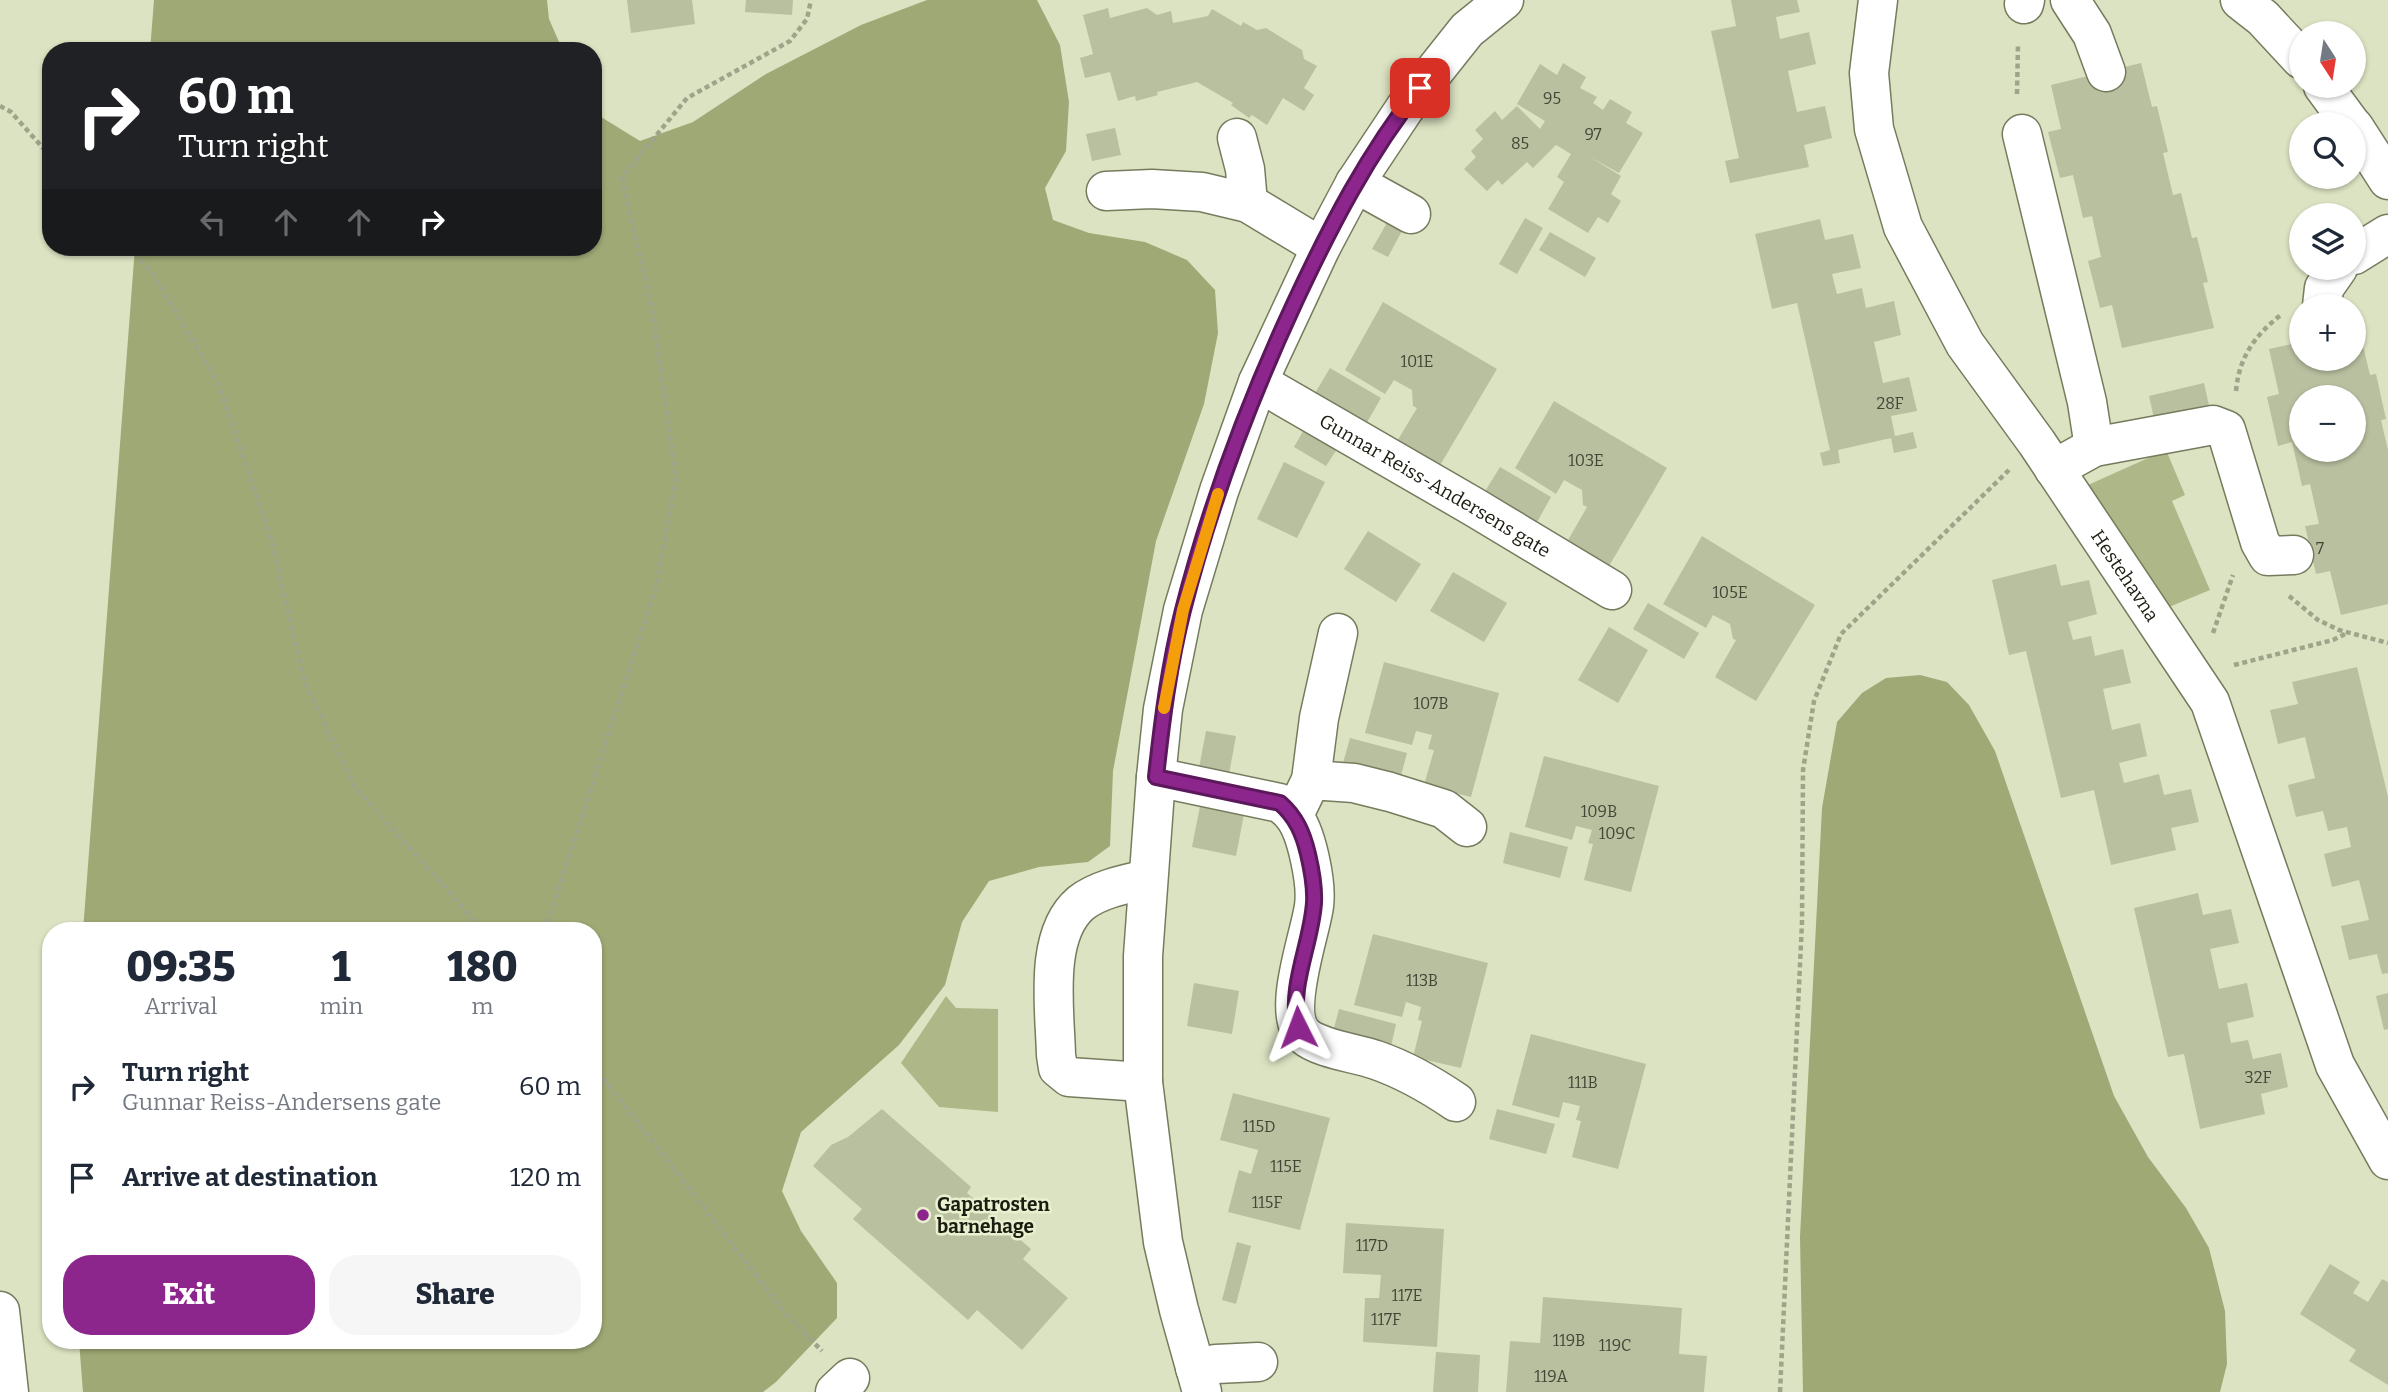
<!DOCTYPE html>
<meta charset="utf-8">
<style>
body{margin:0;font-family:Bitter,serif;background:#f6f6f7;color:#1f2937;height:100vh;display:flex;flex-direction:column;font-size:26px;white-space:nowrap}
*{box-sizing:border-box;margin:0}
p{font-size:23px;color:#747a83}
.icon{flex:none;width:38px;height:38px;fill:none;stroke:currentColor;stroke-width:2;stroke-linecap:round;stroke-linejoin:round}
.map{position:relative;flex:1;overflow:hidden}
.side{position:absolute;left:42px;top:922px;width:560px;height:427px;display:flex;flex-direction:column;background:#fff;border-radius:28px;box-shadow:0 2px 5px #0004}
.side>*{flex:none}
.hud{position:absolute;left:42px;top:42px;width:560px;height:214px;border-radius:28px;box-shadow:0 2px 5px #0004;background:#202124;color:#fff;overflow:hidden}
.needle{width:46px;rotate:168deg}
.buttons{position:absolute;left:2289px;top:21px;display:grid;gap:14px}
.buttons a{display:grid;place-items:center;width:77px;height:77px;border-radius:50%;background:#fff;box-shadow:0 2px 5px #0004;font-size:35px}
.pin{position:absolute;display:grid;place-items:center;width:60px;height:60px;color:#fff;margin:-30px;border-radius:14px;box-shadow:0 4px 10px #0006}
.me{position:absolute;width:77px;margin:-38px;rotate:357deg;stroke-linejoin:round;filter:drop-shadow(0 0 5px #0008)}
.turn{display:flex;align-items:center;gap:24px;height:147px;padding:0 21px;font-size:32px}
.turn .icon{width:91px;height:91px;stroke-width:2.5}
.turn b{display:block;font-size:49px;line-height:60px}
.lanes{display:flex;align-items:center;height:66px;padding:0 21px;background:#0003;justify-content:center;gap:35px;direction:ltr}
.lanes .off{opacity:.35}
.eta{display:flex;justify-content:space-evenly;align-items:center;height:119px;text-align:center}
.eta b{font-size:42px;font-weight:800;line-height:49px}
.button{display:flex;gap:14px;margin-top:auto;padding:14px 21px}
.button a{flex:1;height:80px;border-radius:28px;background:#8c258c;color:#fff;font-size:28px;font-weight:800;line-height:80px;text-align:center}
.button a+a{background:#f6f6f7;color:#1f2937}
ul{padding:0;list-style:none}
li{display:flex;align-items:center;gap:21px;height:91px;padding:0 21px}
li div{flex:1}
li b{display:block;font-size:26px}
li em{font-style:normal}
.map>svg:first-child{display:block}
</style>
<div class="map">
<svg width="2388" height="1392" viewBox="0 0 2388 1392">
<rect width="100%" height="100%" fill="#dbe3c2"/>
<g fill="#adb787">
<polygon points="2166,450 2185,495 2172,501 2210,590 2169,607 2088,485"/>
<polygon points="946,996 956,1008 998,1009 998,1112 939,1107 901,1063"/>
</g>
<g fill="#9ea975">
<polygon points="154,0 547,0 549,19 563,51 150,51"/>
<polygon points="927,0 1037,0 1060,45 1069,102 1066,151 1045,188 1053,220 1089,233 1145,242 1187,260 1215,290 1218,333 1204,404 1156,541 1113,771 1110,846 1088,862 1039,867 989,881 962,922 945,985 899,1045 801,1132 782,1191 801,1231 837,1283 837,1318 776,1382 763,1392 83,1392 79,1341 593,1340 593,931 83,931 135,247 593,247 593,112 640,141 693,122 766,74 861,25"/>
<polygon points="1920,675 1947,682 1969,705 1995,751 2114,1096 2148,1157 2186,1208 2209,1248 2225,1311 2227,1364 2220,1392 1803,1392 1800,1237 1822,808 1837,722 1862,693 1886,678"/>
</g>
<g fill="#b9c0a0" fill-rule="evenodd">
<polygon points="627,0 692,0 695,24 631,33"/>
<polygon points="746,0 793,0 792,15 745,12"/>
<polygon points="1731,0 1797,0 1800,12 1776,17 1780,39 1809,32 1816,64 1788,71 1797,112 1825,106 1832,138 1804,145 1809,167 1730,183 1725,161 1739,158 1711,31 1736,26"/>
<polygon points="1108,8 1110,18 1147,8 1157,15 1171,11 1173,23 1208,16 1212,9 1241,26 1243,22 1257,30 1266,28 1302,50 1304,59 1317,66 1304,88 1314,95 1304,111 1283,98 1267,125 1252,115 1249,118 1231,105 1233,103 1197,82 1157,92 1158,95 1136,101 1135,96 1118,101 1110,72 1085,78 1080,58 1093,54 1083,15"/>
<polygon points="1563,63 1586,77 1580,88 1597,97 1593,103 1603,110 1610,99 1632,112 1626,123 1643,133 1619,173 1590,157 1621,176 1611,194 1621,201 1608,223 1598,217 1588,233 1548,209 1564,182 1557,177 1571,154 1556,145 1533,168 1527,162 1502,185 1498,180 1487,191 1464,169 1476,157 1471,151 1483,139 1475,130 1495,111 1502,120 1517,106 1540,129 1545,121 1517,104 1540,64 1557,75"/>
<polygon points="2141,63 2152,107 2157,106 2168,152 2163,153 2173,195 2181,193 2192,238 2197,237 2208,282 2203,283 2214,328 2122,348 2112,305 2100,308 2088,261 2101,257 2092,216 2083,218 2073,175 2060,178 2048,132 2061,129 2051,85"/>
<polygon points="1115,128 1121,155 1092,161 1086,134"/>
<polygon points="1525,218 1543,228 1517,274 1499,264"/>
<polygon points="1820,219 1825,240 1853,234 1861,268 1832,274 1837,294 1862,288 1866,308 1894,301 1901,335 1874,342 1883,383 1909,377 1917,411 1891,416 1895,436 1913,432 1917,448 1894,453 1891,438 1838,450 1840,463 1823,466 1820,453 1830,450 1797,303 1772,309 1755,234"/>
<polygon points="1388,221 1403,229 1388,257 1372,249"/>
<polygon points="1550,232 1596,258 1585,277 1539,250"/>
<polygon points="1383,302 1497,369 1439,467 1396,443 1417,408 1413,406 1412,390 1394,380 1385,394 1345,370"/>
<path d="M2359,329L2370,375L2376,374L2386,419L2381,420L2388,450V604L2341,615L2330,571L2316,574L2305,526L2319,524L2310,484L2302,486L2292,442L2278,446L2267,397L2279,394L2269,349L2301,342V359H2354V330ZM2301,397H2354V450H2301Z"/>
<polygon points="1330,368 1381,398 1366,424 1314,395"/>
<polygon points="2204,383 2210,410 2155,423 2149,396"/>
<polygon points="1554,401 1667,468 1609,566 1567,542 1587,507 1583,505 1582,490 1564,480 1556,494 1515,468"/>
<polygon points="1306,426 1339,446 1326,466 1294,447"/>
<polygon points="1284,462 1325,482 1297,538 1257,519"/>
<polygon points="1500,467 1551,497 1536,524 1484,493"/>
<polygon points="1368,531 1421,564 1396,602 1344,569"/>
<polygon points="1702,536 1815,605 1756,701 1715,677 1736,640 1733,639 1730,624 1713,615 1706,628 1663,604"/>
<polygon points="2056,564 2061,586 2089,580 2097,614 2068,622 2073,640 2091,636 2095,656 2123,649 2131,683 2103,689 2112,730 2140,723 2147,756 2119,763 2124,783 2159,774 2164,795 2191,789 2199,822 2171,828 2176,850 2111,865 2094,790 2061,798 2026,651 2009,655 1992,580"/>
<polygon points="1453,572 1507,603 1484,642 1430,611"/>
<polygon points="1648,603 1699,633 1684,659 1633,629"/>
<polygon points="1609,627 1648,650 1618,703 1578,680"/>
<polygon points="1384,662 1499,693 1471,797 1424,785 1434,750 1428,749 1432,735 1416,731 1412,745 1365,733"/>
<polygon points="2357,667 2388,797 2388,973 2382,974 2377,954 2349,960 2341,926 2369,920 2359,880 2332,887 2324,854 2351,847 2347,827 2328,831 2323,811 2296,817 2288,785 2315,778 2305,737 2278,744 2270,710 2298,704 2292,682"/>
<polygon points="1206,731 1236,736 1229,774 1199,768"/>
<polygon points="1350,738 1407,753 1399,783 1342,767"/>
<polygon points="1544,756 1659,786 1631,892 1584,880 1593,844 1588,843 1592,830 1576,826 1572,840 1525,827"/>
<polygon points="1200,806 1244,814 1236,856 1192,847"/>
<polygon points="1510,832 1568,847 1560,878 1503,863"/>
<polygon points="2198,893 2203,915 2231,909 2239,943 2210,949 2219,989 2247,983 2254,1017 2227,1023 2231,1043 2248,1040 2253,1059 2281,1053 2288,1087 2261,1094 2265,1114 2200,1129 2184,1054 2168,1057 2134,908"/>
<polygon points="1373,934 1488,963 1461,1068 1413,1057 1422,1021 1418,1020 1421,1007 1406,1002 1402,1017 1354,1005"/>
<polygon points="1194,983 1239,991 1232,1034 1187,1026"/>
<polygon points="2388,993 2388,1029 2384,1030 2376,996"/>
<polygon points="1339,1009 1396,1024 1389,1055 1331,1040"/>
<polygon points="1531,1034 1646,1064 1618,1169 1572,1157 1581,1121 1576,1120 1580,1106 1563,1102 1559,1118 1512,1105"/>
<polygon points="1233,1093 1330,1118 1300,1230 1228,1212 1239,1170 1251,1174 1258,1150 1220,1140"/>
<polygon points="882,1109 971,1187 967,1193 1031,1249 1023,1259 1068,1298 1022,1350 977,1310 968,1320 853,1219 862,1209 813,1166 831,1145 848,1137"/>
<polygon points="1497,1109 1555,1124 1546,1154 1489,1139"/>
<polygon points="1346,1223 1444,1229 1437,1347 1363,1342 1365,1298 1379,1298 1381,1275 1343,1273"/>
<polygon points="1237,1242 1251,1246 1236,1304 1222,1300"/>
<polygon points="2330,1264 2360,1282 2353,1293 2368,1302 2382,1279 2388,1282 2388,1385 2349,1361 2356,1350 2300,1314"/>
<polygon points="1543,1297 1682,1308 1679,1354 1707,1356 1704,1392 1506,1392 1510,1341 1540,1343"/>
<polygon points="1436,1352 1480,1355 1478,1392 1433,1392"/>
</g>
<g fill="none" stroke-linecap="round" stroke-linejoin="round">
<g stroke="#757c5e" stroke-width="41">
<g id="minor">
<path id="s1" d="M1878,0L1869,73L1874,129L1903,227L1965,344L2037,443L2210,702L2335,1065L2388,1160"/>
<polyline points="2070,0 2092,34 2106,72"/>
<polyline points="2240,0 2263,18 2301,59"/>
<polyline points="2024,4 2025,0"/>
<polyline points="2323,86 2351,124"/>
<polyline points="2354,127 2388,180"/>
<polyline points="2022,134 2087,402 2094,447"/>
<polyline points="1237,138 1245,169 1248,203"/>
<polyline points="1355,183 1411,214"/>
<polyline points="1106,191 1152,189 1202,192 1248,203 1321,247"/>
<polyline points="2354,255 2388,234"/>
<polyline points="2322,306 2324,288 2338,268"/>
<path id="s2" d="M1258,382L1474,507L1612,590"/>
<polyline points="2054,469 2094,447 2213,425 2226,430 2260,542 2268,556 2294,555"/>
<path d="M1156,777L1280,803C1284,806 1289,810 1292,814C1307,831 1317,884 1314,906C1310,936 1280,1014 1305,1036C1320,1049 1356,1053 1376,1060C1405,1070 1431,1085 1456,1102"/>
<polyline points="1311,780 1354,783 1390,792 1444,809 1467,827"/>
<polyline points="1294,815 1311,780 1319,718 1338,633"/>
<path d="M1143,1082L1069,1077L1058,1068L1056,1055C1055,1010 1043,935 1081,903C1099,889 1126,884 1148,879"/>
<polyline points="1195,1368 1216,1364 1258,1362"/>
<polyline points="835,1392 850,1378"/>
<polyline points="1202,1392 1179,1310 1163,1242 1143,1082 1143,956 1156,777 1163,709 1183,610 1219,491 1258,382 1321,247 1355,183 1405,108 1467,30 1504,0"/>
</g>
</g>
<g stroke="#757c5e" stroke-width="41">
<polyline id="major" points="0,1311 9,1392"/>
</g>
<g stroke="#9ea48a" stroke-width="4.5" stroke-dasharray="5 3.5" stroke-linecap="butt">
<polyline points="2017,94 2018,44"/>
<polyline points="0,106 11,112 51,157"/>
<polyline points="129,247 151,271 218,383 271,539 306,685 355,787 484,931"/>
<path d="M2236,391C2239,357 2255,335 2282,314"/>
<polyline points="2289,596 2318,620 2339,630 2388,643"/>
<polyline points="2213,633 2233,575"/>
<polyline points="2234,665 2333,640 2349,632"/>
<polyline points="545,931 656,587 676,478 653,314 622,177 687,98 790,41 807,19 811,0"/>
<polyline points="593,1065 787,1315 822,1351"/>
<polyline points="1780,1392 1802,922 1803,770 1814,701 1841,634 2009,470"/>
</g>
<use href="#minor" stroke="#fff" stroke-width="38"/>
<use href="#major" stroke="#fff" stroke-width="38"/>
</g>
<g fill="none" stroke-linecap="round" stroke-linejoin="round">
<g stroke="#5b185b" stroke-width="18">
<path id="route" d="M1298,1027C1289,985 1311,945 1314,903C1315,886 1312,871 1308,854C1303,833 1296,817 1280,803L1156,777C1162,721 1169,665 1183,610C1210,504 1249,401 1295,302C1330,227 1368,153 1420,88"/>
</g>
<use href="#route" stroke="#8c258c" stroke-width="12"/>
<polyline stroke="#f59e0b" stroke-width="12" points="1164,708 1183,610 1218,494"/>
</g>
<circle fill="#8c258c" stroke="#e8f0cf" stroke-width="2.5" cx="923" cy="1215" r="7"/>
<g text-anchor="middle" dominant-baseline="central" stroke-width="5" stroke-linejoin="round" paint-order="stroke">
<g font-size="16" fill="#424635">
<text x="1552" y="98">95</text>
<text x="1593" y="134">97</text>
<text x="1520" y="143">85</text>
<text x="1417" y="361">101E</text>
<text x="1890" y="403">28F</text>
<text x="1586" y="460">103E</text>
<text x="2320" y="548">7</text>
<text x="1730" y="592">105E</text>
<text x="1431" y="703">107B</text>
<text x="1599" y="811">109B</text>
<text x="1617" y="833">109C</text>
<text x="1422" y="980">113B</text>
<text x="2258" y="1077">32F</text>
<text x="1583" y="1082">111B</text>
<text x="1259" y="1126">115D</text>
<text x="1286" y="1166">115E</text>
<text x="1267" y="1202">115F</text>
<text x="1372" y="1245">117D</text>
<text x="1407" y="1295">117E</text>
<text x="1386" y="1319">117F</text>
<text x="1569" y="1340">119B</text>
<text x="1615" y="1345">119C</text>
<text x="1551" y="1376">119A</text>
</g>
<g font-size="19" fill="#1b1d11" stroke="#e8f0cf">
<text stroke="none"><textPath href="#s2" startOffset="205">Gunnar Reiss-Andersens gate</textPath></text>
<text stroke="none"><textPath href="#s1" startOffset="646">Hestehavna</textPath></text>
</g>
<g font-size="19" font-weight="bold" fill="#1b1d11" stroke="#e8f0cf" text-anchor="start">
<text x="937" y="1204">Gapatrosten<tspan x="937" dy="22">barnehage</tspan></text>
</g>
</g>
</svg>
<div class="buttons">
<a><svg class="needle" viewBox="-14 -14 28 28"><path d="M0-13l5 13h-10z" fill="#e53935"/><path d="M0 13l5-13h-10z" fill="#747a83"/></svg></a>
<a><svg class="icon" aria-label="search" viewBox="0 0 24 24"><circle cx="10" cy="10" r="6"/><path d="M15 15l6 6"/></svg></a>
<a><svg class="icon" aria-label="layers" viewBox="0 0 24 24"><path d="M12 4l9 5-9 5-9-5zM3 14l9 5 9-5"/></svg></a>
<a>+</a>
<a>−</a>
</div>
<div class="pin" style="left:1420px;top:88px;background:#d93025"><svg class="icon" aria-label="arrive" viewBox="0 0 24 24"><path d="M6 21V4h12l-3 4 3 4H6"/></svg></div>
<svg class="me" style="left:1298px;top:1027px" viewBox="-20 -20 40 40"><path d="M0-17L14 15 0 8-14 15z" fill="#8c258c" stroke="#fff" stroke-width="4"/></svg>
<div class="hud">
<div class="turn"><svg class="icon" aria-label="right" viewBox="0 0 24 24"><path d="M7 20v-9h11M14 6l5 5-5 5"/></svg><div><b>60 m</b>Turn right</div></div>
<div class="lanes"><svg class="icon off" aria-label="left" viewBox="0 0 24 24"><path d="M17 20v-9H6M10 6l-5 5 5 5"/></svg><svg class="icon off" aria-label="ahead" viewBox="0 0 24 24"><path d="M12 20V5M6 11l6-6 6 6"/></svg><svg class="icon off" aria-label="ahead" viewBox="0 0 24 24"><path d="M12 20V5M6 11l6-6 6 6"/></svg><svg class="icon" aria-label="right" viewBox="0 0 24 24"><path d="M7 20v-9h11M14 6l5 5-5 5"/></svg></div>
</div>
<section class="side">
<div class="eta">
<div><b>09:35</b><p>Arrival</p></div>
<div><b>1</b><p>min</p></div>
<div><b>180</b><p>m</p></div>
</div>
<ul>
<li><svg class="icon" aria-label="right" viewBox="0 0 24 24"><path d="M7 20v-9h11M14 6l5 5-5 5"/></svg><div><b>Turn right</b><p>Gunnar Reiss-Andersens gate</p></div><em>60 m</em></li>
<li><svg class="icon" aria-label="arrive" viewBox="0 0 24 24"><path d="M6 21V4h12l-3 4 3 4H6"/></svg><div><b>Arrive at destination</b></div><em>120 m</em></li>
</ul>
<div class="button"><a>Exit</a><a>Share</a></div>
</section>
</div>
